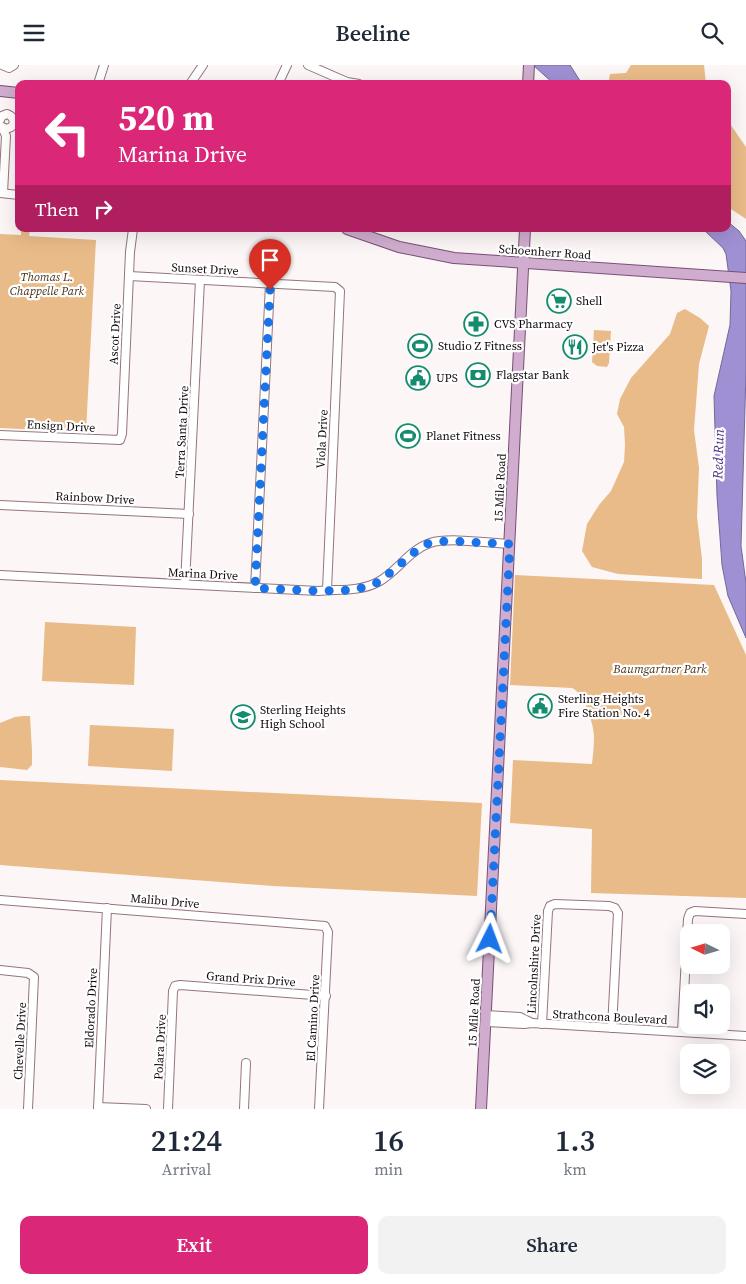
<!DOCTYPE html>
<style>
body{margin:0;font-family:"Source Serif 4",serif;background:#f2f2f3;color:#1f2937;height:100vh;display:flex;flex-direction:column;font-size:19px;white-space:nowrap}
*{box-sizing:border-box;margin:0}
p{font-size:16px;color:#747a83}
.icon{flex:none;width:28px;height:28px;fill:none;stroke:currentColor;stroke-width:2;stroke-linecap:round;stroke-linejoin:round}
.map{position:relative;height:1044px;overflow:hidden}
.sheet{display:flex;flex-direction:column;background:#fff;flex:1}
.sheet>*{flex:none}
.banner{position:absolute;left:15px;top:15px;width:716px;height:152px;border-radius:10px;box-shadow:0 5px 20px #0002;background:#db2777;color:#fff;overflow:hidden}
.needle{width:32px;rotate:275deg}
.tools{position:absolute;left:680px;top:859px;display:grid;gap:10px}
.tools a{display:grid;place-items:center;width:50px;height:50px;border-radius:10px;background:#fff;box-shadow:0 5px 20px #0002;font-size:25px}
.pin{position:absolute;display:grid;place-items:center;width:42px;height:42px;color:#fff;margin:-51px -21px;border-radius:50% 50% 50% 0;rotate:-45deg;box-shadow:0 0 5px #0007}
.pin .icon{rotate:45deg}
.me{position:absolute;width:55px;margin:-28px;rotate:3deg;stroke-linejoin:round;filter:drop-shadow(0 0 4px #0008)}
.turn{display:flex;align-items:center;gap:18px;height:105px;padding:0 20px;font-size:22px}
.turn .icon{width:65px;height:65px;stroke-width:2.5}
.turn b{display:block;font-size:35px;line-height:42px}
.then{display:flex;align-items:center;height:48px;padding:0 20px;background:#0003;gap:10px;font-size:19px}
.eta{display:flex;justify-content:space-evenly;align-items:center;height:85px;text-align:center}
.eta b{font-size:30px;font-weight:600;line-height:35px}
.button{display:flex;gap:10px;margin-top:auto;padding:10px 20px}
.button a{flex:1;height:58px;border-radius:10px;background:#db2777;color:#fff;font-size:20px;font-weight:600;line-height:58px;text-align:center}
.button a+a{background:#f2f2f3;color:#1f2937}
header{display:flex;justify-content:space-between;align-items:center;height:65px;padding:0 20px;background:#fff;font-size:22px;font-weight:600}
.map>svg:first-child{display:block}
</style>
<header><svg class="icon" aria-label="menu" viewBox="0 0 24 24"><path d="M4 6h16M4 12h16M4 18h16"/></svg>Beeline<svg class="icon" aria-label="search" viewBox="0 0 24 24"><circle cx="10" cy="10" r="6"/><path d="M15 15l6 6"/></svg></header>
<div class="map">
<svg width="746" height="1044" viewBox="0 0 746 1044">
<rect width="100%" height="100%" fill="#fcf6f7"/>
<g fill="#e9bb88">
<polygon points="631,0 704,0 706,19 608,19 610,9 626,8"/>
<polygon points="728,56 746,82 746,154 728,142"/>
<polygon points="21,164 30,164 29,171 96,175 86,367 0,363 0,169 21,170"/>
<polygon points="685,244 700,253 709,261 699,299 694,365 699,403 697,452 702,494 702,514 618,509 592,502 582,486 587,459 599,440 611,426 624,397 625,380 624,362 617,349 620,334 631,313 670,269 677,248"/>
<polygon points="594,265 611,266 609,298 607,302 597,301 592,297"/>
<path d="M515,510L714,520L746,590V833L591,828L592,764L510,758L513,695L592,699C593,690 594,680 594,672C594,659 584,628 572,623L510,620Z"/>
<polygon points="45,557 136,562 134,620 42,616"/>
<polygon points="23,651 30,651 32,686 32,700 27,705 0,702 0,658 15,652"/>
<polygon points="90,660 174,664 172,706 88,701"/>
<polygon points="0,715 482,738 477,831 273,821 0,800"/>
</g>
<g fill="#9f90d3" stroke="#756897">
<polygon points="533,0 570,0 582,19 554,19"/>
<polygon points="728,157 739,166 746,176 746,307 741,481 746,518 746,573 728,531 722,500 717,431 714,331 730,260 731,226 726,189 723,183 703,164 728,164"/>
</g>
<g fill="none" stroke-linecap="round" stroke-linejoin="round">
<g stroke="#93767d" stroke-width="10">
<g id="minor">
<polyline points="2,0 9,3 14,0"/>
<polyline points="308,0 347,17 359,19"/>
<polyline points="98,19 104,0"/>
<polyline points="190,19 203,0"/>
<polyline points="278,19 287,0"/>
<path d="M0,55L2,51L7,49C19,53 13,68 2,62"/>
<polyline points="2,62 6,71 3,128"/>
<polyline points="0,128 19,130"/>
<polyline points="129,211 335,222 340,226 327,525"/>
<polyline points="0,370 120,375 122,369 130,187 133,164"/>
<polyline points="0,440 189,449"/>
<path d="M0,510L318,526C338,524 359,527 378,517C397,507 409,485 430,478C449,472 488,478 510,479"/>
<polyline points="185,519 200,215"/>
<polyline points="255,523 270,219"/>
<polyline points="0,835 325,861 328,867 319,1044"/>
<polyline points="0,905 28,908 34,912 28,1044"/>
<polyline points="486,950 520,952 532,958"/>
<polyline points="486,957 524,959 532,958 746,971"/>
<polyline points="542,959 548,846 550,841 555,839 609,841 615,843 618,848 612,963"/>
<polyline points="682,967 688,854 690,848 695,846 746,849"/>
<polyline points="98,1042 146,1044"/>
<polyline points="98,1044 107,843"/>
<polyline points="168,1044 173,926 175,921 180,920 326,931"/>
<polyline points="244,1044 246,998"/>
</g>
</g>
<g stroke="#795075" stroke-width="12">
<g id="major">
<polyline points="528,19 529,0"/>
<polyline points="0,26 19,28"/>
<polyline points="347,164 399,182 454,193 746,213"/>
<polyline points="481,1044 525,164"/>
</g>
</g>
<use href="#minor" stroke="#fff" stroke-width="8"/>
<use href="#major" stroke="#d0adce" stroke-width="10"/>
</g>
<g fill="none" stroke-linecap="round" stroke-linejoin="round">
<polyline stroke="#1a73e8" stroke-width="9" stroke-dasharray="0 16.2" points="270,225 255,523 318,526 355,525 379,517 417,485 429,478 447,476 510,479 490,874"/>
</g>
<defs>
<g id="supermarket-ring" transform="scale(1.25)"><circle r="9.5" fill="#fff" stroke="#158c6e" stroke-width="1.5"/><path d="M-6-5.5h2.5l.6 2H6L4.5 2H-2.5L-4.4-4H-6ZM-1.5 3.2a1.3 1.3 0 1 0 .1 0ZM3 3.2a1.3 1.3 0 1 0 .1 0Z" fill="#158c6e"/></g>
<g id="pharmacy-ring" transform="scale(1.25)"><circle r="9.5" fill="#fff" stroke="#158c6e" stroke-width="1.5"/><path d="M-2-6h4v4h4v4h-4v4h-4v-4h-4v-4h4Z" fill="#158c6e"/></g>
<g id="stadium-ring" transform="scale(1.25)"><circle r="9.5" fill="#fff" stroke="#158c6e" stroke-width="1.5"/><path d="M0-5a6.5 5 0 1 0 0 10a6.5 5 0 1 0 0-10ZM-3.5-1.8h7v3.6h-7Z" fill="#158c6e"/></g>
<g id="restaurant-ring" transform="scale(1.25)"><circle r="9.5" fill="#fff" stroke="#158c6e" stroke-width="1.5"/><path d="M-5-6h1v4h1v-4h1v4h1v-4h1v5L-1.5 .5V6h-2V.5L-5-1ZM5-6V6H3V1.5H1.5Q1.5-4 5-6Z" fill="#158c6e"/></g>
<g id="bank-ring" transform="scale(1.25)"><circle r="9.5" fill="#fff" stroke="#158c6e" stroke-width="1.5"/><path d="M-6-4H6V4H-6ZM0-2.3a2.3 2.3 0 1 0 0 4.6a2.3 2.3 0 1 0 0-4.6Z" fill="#158c6e"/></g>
<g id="civic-ring" transform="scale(1.25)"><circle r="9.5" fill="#fff" stroke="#158c6e" stroke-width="1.5"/><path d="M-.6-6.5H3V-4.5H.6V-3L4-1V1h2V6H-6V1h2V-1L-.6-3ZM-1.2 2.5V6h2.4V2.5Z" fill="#158c6e"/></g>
<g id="school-ring" transform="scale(1.25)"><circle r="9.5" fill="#fff" stroke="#158c6e" stroke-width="1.5"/><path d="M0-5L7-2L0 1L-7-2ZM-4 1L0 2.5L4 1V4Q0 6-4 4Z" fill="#158c6e"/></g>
</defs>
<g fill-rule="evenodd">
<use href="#supermarket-ring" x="559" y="236"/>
<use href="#pharmacy-ring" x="476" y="259"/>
<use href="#stadium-ring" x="420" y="281"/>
<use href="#restaurant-ring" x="575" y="282"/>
<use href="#bank-ring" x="478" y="310"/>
<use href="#civic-ring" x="418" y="313"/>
<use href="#stadium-ring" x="408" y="371"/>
<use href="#civic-ring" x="540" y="641"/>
<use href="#school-ring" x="243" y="652"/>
</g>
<g text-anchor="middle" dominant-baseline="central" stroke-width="4.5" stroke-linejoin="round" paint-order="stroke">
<g font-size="12" fill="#13090c" stroke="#fff">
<text transform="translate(545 187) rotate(4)">Schoenherr Road</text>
<text transform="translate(205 204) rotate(3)">Sunset Drive</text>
<text transform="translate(115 269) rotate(-87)">Ascot Drive</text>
<text transform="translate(61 361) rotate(3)">Ensign Drive</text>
<text transform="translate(182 367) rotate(-87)">Terra Santa Drive</text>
<text transform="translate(322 374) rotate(-87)">Viola Drive</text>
<text transform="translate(500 423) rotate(-87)">15 Mile Road</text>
<text transform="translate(95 433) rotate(3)">Rainbow Drive</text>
<text transform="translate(203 509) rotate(3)">Marina Drive</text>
<text transform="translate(165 836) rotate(5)">Malibu Drive</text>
<text transform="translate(534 899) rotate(-87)">Lincolnshire Drive</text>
<text transform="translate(251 914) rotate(4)">Grand Prix Drive</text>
<text transform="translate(91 943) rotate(-87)">Eldorado Drive</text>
<text transform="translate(474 948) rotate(-87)">15 Mile Road</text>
<text transform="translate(610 952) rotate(3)">Strathcona Boulevard</text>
<text transform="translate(313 953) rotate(-87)">El Camino Drive</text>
<text transform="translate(20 976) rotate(-87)">Chevelle Drive</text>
<text transform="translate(160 982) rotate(-87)">Polara Drive</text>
</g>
<g font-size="12" font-style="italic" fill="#483217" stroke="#fff">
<text x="47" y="212">Thomas L.<tspan x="47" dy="14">Chappelle Park</tspan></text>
<text x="660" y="604">Baumgartner Park</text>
</g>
<g font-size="12" fill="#13090c" stroke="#fff" text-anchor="start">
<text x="576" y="236">Shell</text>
<text x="494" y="259">CVS Pharmacy</text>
<text x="438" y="281">Studio Z Fitness</text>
<text x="592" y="282">Jet's Pizza</text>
<text x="496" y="310">Flagstar Bank</text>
<text x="436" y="313">UPS</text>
<text x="426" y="371">Planet Fitness</text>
<text x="558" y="634">Sterling Heights<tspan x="558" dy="14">Fire Station No. 4</tspan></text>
<text x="260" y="645">Sterling Heights<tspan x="260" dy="14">High School</tspan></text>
</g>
<g font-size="14" font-style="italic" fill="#503787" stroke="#fff">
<text transform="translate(718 389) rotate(-88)">Red Run</text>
</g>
</g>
</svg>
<div class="tools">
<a><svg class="needle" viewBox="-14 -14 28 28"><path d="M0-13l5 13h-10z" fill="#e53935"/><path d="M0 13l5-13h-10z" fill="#747a83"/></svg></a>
<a><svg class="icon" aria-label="sound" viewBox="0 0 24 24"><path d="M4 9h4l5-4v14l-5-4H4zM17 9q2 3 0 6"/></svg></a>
<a><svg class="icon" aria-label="layers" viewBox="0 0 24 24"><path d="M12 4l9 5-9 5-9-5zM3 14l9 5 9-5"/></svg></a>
</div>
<div class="pin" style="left:270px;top:225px;background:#d93025"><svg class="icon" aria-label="arrive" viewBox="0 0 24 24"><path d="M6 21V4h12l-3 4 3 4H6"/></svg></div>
<svg class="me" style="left:490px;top:874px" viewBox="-20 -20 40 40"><path d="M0-17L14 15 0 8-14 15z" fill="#1a73e8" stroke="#fff" stroke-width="4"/></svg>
<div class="banner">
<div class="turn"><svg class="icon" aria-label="left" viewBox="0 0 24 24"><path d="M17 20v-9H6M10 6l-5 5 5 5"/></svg><div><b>520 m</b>Marina Drive</div></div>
<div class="then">Then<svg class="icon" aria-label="right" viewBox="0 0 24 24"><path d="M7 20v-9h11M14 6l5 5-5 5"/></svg></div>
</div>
</div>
<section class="sheet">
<div class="eta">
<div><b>21:24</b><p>Arrival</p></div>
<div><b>16</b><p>min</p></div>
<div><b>1.3</b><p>km</p></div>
</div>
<div class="button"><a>Exit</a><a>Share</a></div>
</section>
